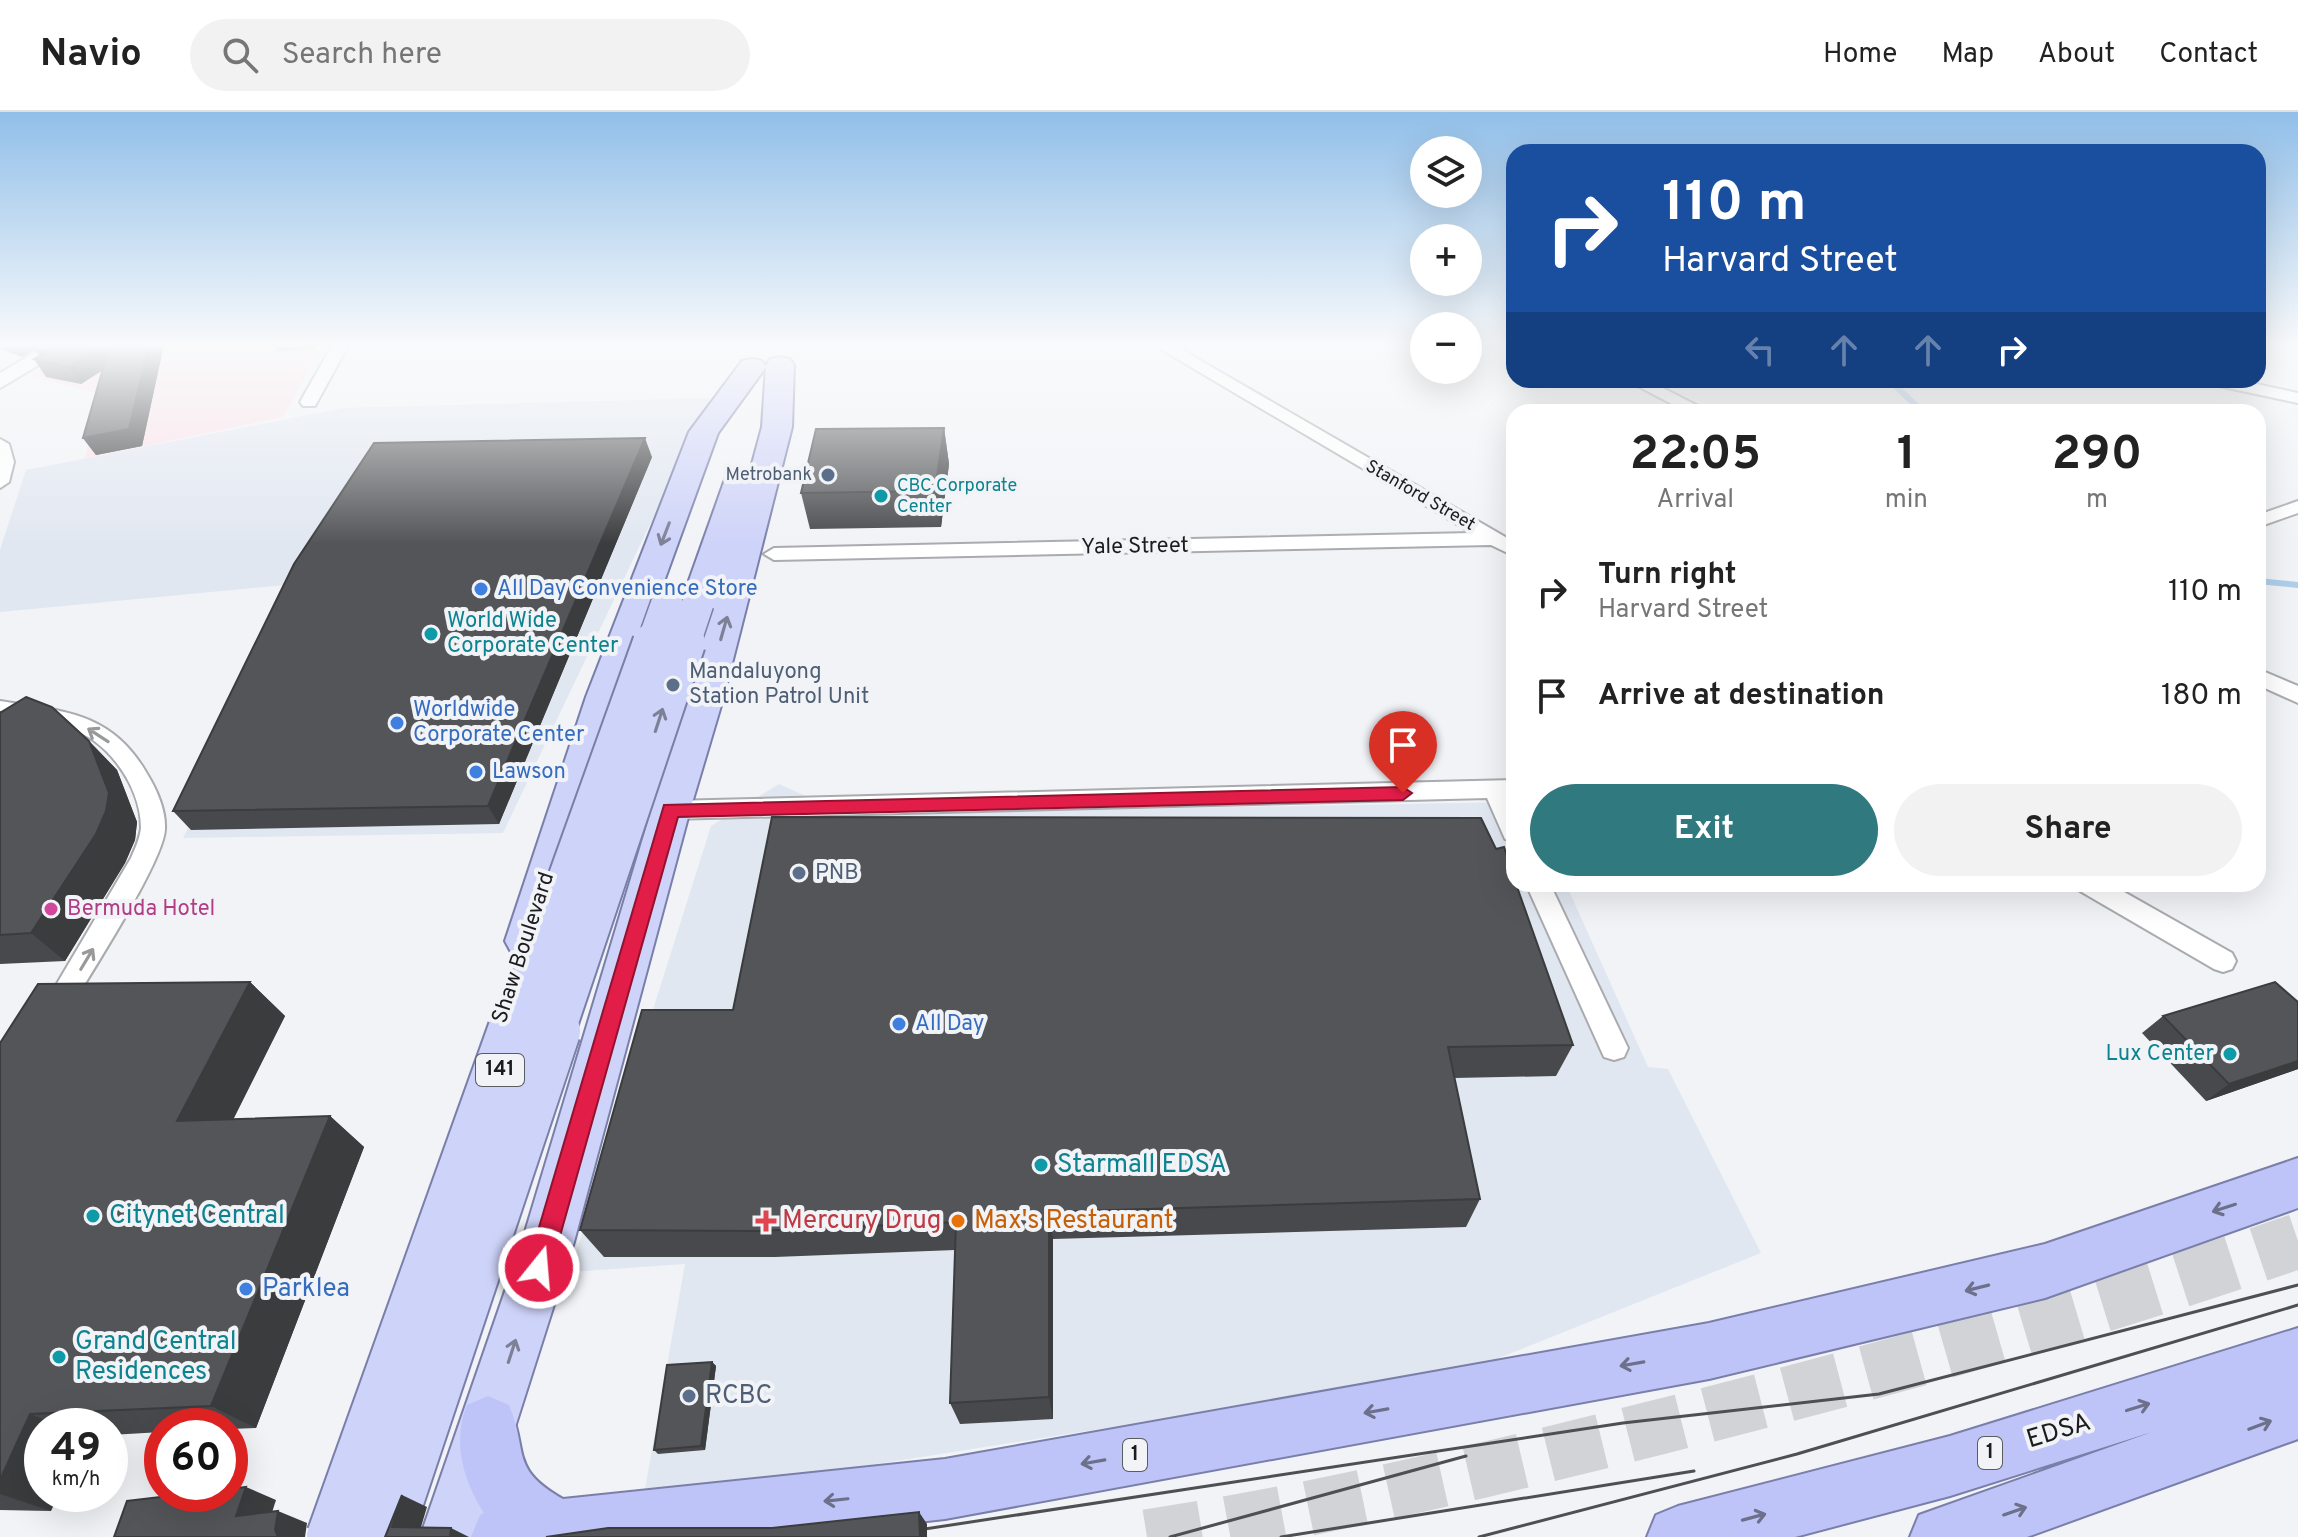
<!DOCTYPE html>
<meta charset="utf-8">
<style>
body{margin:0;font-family:Overpass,sans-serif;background:#f2f2f2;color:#222;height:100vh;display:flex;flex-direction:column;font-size:30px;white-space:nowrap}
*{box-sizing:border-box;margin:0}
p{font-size:26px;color:#767676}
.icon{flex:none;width:44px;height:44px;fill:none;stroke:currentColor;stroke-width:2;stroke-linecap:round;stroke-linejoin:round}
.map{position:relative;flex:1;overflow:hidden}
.panel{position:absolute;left:1506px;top:292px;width:760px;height:488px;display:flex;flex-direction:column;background:#fff;border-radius:24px;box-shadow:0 8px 32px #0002}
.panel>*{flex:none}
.top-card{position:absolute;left:1506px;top:32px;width:760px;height:244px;border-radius:24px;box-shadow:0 8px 32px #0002;background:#1a4fa0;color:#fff;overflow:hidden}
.controls{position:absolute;left:1410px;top:24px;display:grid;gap:16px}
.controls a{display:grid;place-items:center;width:72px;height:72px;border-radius:50%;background:#fff;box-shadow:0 8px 32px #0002;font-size:40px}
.speed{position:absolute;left:24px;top:1296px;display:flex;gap:16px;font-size:40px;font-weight:700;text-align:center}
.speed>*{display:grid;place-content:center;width:104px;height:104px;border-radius:50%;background:#fff;box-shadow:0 8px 32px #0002;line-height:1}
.speed small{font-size:20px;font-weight:400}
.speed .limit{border:12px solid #d22;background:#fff;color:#111}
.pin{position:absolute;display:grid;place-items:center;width:68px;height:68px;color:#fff;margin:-82px -34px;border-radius:50% 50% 50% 0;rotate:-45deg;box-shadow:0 0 8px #0007}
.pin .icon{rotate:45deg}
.me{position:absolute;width:88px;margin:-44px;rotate:17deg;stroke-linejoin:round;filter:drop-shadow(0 0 6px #0008)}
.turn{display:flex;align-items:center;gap:28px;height:168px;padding:0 24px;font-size:36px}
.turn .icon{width:104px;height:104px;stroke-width:2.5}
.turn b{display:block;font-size:56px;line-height:68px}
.lanes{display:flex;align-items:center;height:76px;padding:0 24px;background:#0003;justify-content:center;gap:40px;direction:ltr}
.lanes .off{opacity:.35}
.eta{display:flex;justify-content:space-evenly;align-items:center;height:136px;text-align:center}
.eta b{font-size:48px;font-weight:700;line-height:56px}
.cta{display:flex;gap:16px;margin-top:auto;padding:16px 24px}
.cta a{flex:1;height:92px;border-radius:48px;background:#30797f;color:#fff;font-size:32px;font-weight:700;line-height:92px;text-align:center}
.cta a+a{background:#f2f2f2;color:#222}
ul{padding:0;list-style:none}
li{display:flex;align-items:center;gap:24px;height:104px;padding:0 24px}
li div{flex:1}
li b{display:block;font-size:30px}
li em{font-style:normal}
header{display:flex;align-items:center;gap:48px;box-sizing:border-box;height:112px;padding:0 40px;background:#fff;border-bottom:2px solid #e0e0e0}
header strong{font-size:38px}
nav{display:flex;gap:44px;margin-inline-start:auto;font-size:28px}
.search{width:560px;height:72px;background:#f2f2f2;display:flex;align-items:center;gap:20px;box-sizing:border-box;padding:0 28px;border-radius:44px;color:#767676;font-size:30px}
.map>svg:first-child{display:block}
</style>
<header>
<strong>Navio</strong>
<div class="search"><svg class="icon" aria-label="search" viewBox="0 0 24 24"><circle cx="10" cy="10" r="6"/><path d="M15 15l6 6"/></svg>Search here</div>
<nav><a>Home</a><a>Map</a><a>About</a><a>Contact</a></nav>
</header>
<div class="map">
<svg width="2298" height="1425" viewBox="0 0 2298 1425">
<rect width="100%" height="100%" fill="#f1f3f7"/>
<g fill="#e1e7f1">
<polygon points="710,286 503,721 183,726 306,471 0,500 0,438 26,358 343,296"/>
<polygon points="779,672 846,702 1514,690 1514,772 1566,772 1648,955 1668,957 1761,1141 1467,1259 814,1362 645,1377 685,1152 570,1160 711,714"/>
</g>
<polygon fill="#fbe1e8" points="80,232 324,232 283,305 85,347 99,282 31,264"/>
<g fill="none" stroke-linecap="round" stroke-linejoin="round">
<g stroke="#aecfeb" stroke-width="6">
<polyline points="1889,268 1923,300"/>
<polyline points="2258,469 2298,473"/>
</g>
<path stroke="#d1d3d6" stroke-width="55" stroke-dasharray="55 27" stroke-linecap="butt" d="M1147,1425C1318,1399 1487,1358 1655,1316C1872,1262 2086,1202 2298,1129"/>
<g stroke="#aaabaf" stroke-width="4">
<g id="minor">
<polygon points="333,232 349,232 315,294 303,294 300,290"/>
<polygon points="1152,232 1172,232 1514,430 1514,444 1491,433 774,448 764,442 774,436 1472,421"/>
<polygon points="1626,268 1647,268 1710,300 1687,300"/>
<polygon points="2207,268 2238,268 2298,281 2298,291 2209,272"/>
<polygon points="0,327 9,332 14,350 9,370 0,376"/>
<polygon points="2298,389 2298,401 2258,415 2258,403"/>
<polygon points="2258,557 2298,574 2298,591 2258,573"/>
<path d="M0,589C63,599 111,600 146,660C156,676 166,698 165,717C164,750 85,870 65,905L55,909L45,905L42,897L131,746C135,737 140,726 141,716C141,675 108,627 68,616C46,610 22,608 0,605Z"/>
<polygon points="1514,668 1514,686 1510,686 1514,694 1514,729 1505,727 1487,686 670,707 662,704 658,698 662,692 670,689"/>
<polygon points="1526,772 1550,772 1628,936 1624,945 1614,948 1604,945"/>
<polygon points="2077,772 2110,772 2232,841 2236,849 2232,857 2223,860 2214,857 2080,779"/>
</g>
</g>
<g stroke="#aaabaf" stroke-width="4">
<polygon id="tertiary" points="49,232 74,232 0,276 0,261"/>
</g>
<g stroke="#7a7fa9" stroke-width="4">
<g id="primary">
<polygon points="780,245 790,247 794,253 792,315 723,587 690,698 574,1130 480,1425 420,1425 522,1130 712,496 698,502 686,499 681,491 724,370 728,363 739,361 749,363 762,315 766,253 770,247"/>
<polygon points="752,247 762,249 766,255 718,321 622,585 549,829 542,842 527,847 512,842 505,829 586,585 689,320 742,249"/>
</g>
</g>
<g stroke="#7a7fa9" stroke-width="4">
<g id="trunk">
<path d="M2298,1046V1096L2045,1186L1709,1267L945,1407L785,1425H471L480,1403L484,1401C463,1368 452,1330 467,1293L488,1284L509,1293C529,1341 509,1356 563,1387L945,1347L1709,1211L2045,1132Z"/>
<polygon points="2298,1216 2298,1327 2027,1425 1910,1425 1919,1403 2152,1320 1950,1384 1795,1425 1647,1425 1656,1403 1678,1394 1950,1324"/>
</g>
</g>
<use href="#minor" fill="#fff" fill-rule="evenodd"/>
<use href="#tertiary" fill="#fff" fill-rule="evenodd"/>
<use href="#primary" fill="#ced3f9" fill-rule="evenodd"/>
<use href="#trunk" fill="#bec4f7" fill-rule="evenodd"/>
<g stroke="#4e4f51" stroke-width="3">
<polyline points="872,1425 1623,1311 1879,1282 2298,1173"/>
<polyline points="1170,1425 1466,1344"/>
<polyline points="1281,1425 1694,1359"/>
<polyline points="1479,1425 1797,1342 2298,1193"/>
</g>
<g stroke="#7a7fa9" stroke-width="34" stroke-linecap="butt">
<g id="primary-bridge-far2">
<polyline points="652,533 667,491"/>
<polyline points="684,533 698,491"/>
</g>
</g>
<g stroke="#7a7fa9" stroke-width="44" stroke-linecap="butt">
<g id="primary-bridge-far1">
<polyline points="513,921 653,531"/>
<polyline points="554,921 685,531"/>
</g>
</g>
<g stroke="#7a7fa9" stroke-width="56" stroke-linecap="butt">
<g id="primary-bridge">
<polyline points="333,1425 514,919"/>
<polyline points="385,1425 554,919"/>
</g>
</g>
<use href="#primary-bridge-far2" stroke="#ced3f9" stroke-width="31"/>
<use href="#primary-bridge-far1" stroke="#ced3f9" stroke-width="40"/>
<use href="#primary-bridge" stroke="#ced3f9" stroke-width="52"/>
</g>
<g fill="#48494c">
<polygon points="0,232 164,232 142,334 96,343 83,326 102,258 81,272 46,265 34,247 39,244 34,238 22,245 0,237"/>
<polygon points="273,232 317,232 314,237 277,239"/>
<polygon points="944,316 949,352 941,415 810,417 801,381"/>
<polygon points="652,345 499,712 191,718 173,699"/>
<polygon points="0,599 2,600 89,629 117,658 137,710 135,728 125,751 65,849 0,852"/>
<polygon points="250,870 285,904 233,1007 330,1004 364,1035 256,1316 230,1317 230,1314 162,1314 162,1320 110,1323 110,1314 42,1314 51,1399 0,1398 0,931"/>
<polygon points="733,898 1573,933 1556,964 1454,966 1480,1087 1466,1115 1053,1127 1053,1307 960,1312 950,1291 955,1138 775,1145 604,1145 580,1118"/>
<polygon points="2163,904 2298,957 2206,989 2142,921"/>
<polygon points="712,1250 716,1254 705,1338 658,1342 654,1338"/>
</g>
<g fill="#3b3c3e">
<polygon points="12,232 43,232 32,236 34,238 22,245"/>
<polygon points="105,232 113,232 122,246 81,272 68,255"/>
<polygon points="149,232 164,232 142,334 96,343 83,326"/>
<polygon points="944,316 949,352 941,415 935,379"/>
<polygon points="645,326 652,345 499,712 488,694"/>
<polygon points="89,629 117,658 137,710 135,728 125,751 65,849 31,821"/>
<polygon points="250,870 285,904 217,1040 177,1009"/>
<polygon points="2298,949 2298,957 2206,989 2229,972"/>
<polygon points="330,1004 364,1035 256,1316 211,1294"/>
<polygon points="1049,1100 1053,1127 1053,1307 1049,1285"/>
<polygon points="712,1250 716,1254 705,1338 701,1334"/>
<polygon points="30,1302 60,1314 42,1314 42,1382 59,1382 51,1399 0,1382 0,1368"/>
<polygon points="246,1375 276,1388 267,1416 236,1404"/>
<polygon points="402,1383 427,1395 418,1425 392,1415"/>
<polygon points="278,1399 307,1411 305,1425 278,1425 275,1418"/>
<polygon points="919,1400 927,1412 927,1425 920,1425"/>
<polygon points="451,1416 469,1425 450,1425"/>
</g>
<g fill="#545558" stroke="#3b3c3e" stroke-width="2">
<polygon points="38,232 105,232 68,255 34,247 46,240 32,236"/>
<polygon points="110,232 149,232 129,317 83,326"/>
<polygon points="944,316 935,379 801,381 816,317"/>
<polygon points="645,326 488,694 173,699 294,452 374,331"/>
<polygon points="26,585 52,595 89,629 109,681 106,699 96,722 31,821 0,823 0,601"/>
<polygon points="772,705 1481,706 1496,737 1504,735 1514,765 1514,772 1516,772 1573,933 1448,935 1480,1087 1049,1100 1049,1285 950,1291 956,1110 758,1119 580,1118 642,898 733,898"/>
<polygon points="250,870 177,1009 330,1004 211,1294 30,1302 0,1368 0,931 38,872"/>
<polygon points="2275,870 2298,890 2298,949 2229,972 2163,904"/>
<polygon points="712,1250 701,1334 654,1338 667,1253"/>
<polygon points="246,1375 236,1404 278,1399 275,1418 278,1425 114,1425 127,1389 186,1382 230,1382 230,1377"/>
<polygon points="402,1383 392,1415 451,1416 450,1425 385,1425"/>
<polygon points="919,1400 920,1425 546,1425 608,1416 772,1416"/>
</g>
<defs><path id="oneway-shaft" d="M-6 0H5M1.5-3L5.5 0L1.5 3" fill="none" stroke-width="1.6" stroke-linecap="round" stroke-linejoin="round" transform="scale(2)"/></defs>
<g stroke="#7d8196">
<use href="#oneway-shaft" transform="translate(665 422) rotate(111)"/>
<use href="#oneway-shaft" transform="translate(724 516) rotate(-74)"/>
<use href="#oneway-shaft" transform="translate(659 608) rotate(-72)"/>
<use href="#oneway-shaft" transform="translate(512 1239) rotate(-72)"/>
</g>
<g stroke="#989999">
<use href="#oneway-shaft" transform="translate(98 623) rotate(-147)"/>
<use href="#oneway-shaft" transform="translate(87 847) rotate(-59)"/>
</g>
<g stroke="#6c708a">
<use href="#oneway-shaft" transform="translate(2224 1096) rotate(162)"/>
<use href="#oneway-shaft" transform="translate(1977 1176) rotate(166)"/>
<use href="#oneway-shaft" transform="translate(1632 1252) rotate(170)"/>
<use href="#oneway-shaft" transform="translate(2138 1295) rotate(-17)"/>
<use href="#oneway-shaft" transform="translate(1376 1299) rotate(170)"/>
<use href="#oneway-shaft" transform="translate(2260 1313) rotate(-21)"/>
<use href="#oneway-shaft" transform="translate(1093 1350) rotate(170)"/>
<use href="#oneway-shaft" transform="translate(836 1388) rotate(174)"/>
<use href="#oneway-shaft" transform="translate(2015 1399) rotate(-19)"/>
<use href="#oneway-shaft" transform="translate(1754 1405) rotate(-15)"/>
</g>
<linearGradient id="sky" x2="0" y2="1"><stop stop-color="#91bfe9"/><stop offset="0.54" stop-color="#f9fafb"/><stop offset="1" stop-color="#f9fafb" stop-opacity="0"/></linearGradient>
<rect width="2298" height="432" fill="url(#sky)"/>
<polygon fill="#e11d48" stroke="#92132f" stroke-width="2" points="1403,675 1412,681 1403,688 678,705 551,1156 548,1164 539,1168 531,1164 527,1156 664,693"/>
<g fill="#5c6f8a" stroke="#f1f3f7" stroke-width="3">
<circle cx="828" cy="363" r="8"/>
<circle cx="673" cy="573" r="8"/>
<circle cx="799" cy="761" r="8"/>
<circle cx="689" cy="1284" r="8"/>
</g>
<g fill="#0f9aa8" stroke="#f1f3f7" stroke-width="3">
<circle cx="881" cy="384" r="8"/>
<circle cx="431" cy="522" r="8"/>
<circle cx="2230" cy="942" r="8"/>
<circle cx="1041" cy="1053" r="8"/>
<circle cx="93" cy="1104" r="8"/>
<circle cx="59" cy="1245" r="8"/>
</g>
<g fill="#3f7fe0" stroke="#f1f3f7" stroke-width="3">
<circle cx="481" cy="477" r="8"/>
<circle cx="397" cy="611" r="8"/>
<circle cx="476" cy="660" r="8"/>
<circle cx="899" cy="912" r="8"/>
<circle cx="246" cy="1177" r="8"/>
</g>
<circle fill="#d1479c" stroke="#f1f3f7" stroke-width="3" cx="51" cy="797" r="8"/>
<path fill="#e0444e" stroke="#f1f3f7" stroke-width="3" d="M762 1097h8v8h8v8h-8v8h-8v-8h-8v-8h8z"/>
<circle fill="#e8710a" stroke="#f1f3f7" stroke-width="3" cx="958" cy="1109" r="8"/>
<g text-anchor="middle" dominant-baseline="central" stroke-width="8" stroke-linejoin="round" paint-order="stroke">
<g font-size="18" fill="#4e5e75" stroke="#f1f3f7" text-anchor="end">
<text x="812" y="363">Metrobank</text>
</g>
<g font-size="18" fill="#0d838f" stroke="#f1f3f7" text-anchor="start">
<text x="897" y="374">CBC Corporate<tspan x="897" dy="21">Center</tspan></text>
</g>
<g font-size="18" fill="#1b1c1d" stroke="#f1f3f7">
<text transform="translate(1420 384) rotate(30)">Stanford Street</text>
</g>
<g fill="#f1f3f7" stroke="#5b5c5e" stroke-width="2">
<rect x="476" y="942" width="48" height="32" rx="6"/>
<rect x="1978" y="1325" width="24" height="32" rx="6"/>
<rect x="1123" y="1327" width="24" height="32" rx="6"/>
</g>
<g font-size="20" font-weight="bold" fill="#1b1c1d">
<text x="500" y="958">141</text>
<text x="1990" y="1341">1</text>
<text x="1135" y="1343">1</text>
</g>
<g font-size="22" fill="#1b1c1d" stroke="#f1f3f7">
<text transform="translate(1135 435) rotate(-1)">Yale Street</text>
<text transform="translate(524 836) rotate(-72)">Shaw Boulevard</text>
</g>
<g font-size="22" fill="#366cbe" stroke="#f1f3f7" text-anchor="start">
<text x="497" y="477">All Day Convenience Store</text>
<text x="413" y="598">Worldwide<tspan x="413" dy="25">Corporate Center</tspan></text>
<text x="492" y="660">Lawson</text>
<text x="915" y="912">All Day</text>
</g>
<g font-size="22" fill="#0d838f" stroke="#f1f3f7" text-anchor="start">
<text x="447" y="509">World Wide<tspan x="447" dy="25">Corporate Center</tspan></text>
<text x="2214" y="942" text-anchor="end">Lux Center</text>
</g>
<g font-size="22" fill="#4e5e75" stroke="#f1f3f7" text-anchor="start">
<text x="689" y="560">Mandaluyong<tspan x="689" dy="25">Station Patrol Unit</tspan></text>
<text x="815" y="761">PNB</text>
</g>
<g font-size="22" fill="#b23c85" stroke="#f1f3f7" text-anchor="start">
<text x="67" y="797">Bermuda Hotel</text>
</g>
<g font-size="26" fill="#0d838f" stroke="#f1f3f7" text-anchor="start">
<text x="1057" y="1053">Starmall EDSA</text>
<text x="109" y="1104">Citynet Central</text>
<text x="75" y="1230">Grand Central<tspan x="75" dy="30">Residences</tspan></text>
</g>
<g font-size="26" fill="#be3a42" stroke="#f1f3f7" text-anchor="start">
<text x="782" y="1109">Mercury Drug</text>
</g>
<g font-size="26" fill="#c56008" stroke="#f1f3f7" text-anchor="start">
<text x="974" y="1109">Max's Restaurant</text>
</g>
<g font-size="26" fill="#366cbe" stroke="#f1f3f7" text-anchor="start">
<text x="262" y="1177">Parklea</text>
</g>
<g font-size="26" fill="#4e5e75" stroke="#f1f3f7" text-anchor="start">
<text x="705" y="1284">RCBC</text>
</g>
<g font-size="26" fill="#1b1c1d" stroke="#f1f3f7">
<text transform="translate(2059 1320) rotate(-17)">EDSA</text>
</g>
</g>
</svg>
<div class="controls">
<a><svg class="icon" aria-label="layers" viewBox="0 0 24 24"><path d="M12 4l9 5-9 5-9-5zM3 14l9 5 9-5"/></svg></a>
<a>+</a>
<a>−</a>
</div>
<div class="speed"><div>49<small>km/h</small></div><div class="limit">60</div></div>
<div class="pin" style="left:1403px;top:681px;background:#d93025"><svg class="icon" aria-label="arrive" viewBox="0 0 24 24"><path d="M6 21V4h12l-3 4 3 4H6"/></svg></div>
<svg class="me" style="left:539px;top:1156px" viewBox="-20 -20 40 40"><circle r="17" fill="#e11d48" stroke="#fff" stroke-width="3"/><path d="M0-11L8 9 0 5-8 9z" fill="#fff"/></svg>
<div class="top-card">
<div class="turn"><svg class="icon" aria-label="right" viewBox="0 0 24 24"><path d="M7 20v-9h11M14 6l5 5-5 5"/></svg><div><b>110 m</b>Harvard Street</div></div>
<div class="lanes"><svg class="icon off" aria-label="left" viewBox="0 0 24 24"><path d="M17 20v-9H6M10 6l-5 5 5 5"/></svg><svg class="icon off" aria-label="ahead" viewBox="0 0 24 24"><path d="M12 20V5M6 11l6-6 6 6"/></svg><svg class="icon off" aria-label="ahead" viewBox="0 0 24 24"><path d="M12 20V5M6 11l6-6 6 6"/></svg><svg class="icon" aria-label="right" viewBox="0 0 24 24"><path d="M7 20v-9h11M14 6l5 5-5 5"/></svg></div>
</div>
<section class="panel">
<div class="eta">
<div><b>22:05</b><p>Arrival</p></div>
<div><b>1</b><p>min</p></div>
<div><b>290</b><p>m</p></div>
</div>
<ul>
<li><svg class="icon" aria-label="right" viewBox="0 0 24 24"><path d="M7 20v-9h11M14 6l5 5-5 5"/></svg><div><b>Turn right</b><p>Harvard Street</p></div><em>110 m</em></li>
<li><svg class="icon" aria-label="arrive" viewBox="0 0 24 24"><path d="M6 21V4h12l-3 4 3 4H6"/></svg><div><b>Arrive at destination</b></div><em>180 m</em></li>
</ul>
<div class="cta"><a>Exit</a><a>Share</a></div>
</section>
</div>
